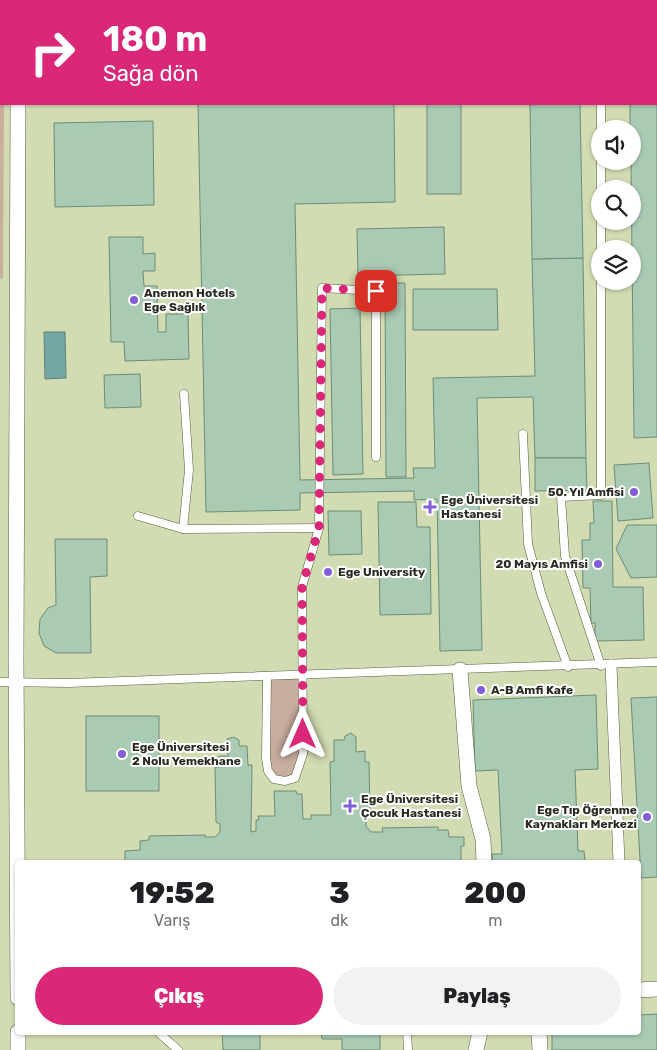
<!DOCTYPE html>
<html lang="tr">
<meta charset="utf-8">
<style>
body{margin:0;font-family:Rubik,sans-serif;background:#f2f2f2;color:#202124;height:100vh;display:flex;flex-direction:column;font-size:19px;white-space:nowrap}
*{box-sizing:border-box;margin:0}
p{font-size:16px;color:#757577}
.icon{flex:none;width:28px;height:28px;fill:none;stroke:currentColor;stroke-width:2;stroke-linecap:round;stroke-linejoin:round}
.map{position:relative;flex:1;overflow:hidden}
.sheet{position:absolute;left:15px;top:860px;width:626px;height:175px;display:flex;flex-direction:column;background:#fff;border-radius:5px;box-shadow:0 1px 4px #0004}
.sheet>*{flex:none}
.hud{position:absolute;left:0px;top:0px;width:658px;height:105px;box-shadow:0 1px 4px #0004;background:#db2777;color:#fff;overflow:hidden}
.fabs{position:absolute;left:591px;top:120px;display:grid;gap:10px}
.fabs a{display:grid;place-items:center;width:50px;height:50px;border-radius:50%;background:#fff;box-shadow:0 1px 4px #0004;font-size:25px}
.pin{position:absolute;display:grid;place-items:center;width:42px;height:42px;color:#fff;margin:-21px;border-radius:10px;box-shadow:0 2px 8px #0006}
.me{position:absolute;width:55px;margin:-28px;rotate:0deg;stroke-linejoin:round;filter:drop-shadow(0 0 4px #0008)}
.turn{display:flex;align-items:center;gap:18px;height:105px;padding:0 20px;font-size:22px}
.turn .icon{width:65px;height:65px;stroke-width:2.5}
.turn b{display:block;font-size:35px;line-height:42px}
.eta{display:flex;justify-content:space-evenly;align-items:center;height:85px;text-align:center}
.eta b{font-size:30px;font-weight:800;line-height:35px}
.action{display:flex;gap:10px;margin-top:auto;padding:10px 20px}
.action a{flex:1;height:58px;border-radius:30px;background:#db2777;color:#fff;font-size:20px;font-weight:800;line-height:58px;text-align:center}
.action a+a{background:#f2f2f2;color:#202124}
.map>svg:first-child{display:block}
</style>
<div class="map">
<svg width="657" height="1050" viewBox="0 0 657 1050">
<rect width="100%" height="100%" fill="#dde6c3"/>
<path fill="#d2dcb2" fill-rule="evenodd" d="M0,0H657V1050H0ZM1,1H656V104H1ZM600,129H632V161H600ZM600,189H632V221H600ZM600,249H632V281H600ZM18,862H639V1032H18Z"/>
<g fill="#c9aea0">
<polygon points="0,0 5,0 1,1 1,104 4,104 3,278 0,279"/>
<polygon points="302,675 303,754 295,778 274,779 268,771 267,676"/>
</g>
<polygon fill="#74a7a3" stroke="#5d827b" points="44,332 65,332 66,378 45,379"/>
<g fill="#a9cab3" stroke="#6e8c77">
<rect x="134" y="0" width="215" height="1"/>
<rect x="528" y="0" width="51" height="1"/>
<polygon points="628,0 657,0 657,437 634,438 631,161 632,161 632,129 630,129 630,104 656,104 656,1"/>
<polygon points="198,104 394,104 395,202 295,204 300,480 414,478 413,468 435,468 433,378 535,376 532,259 583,258 586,458 535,458 533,397 477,398 482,650 440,651 437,499 414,500 414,491 300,493 300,510 206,512"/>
<rect x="427" y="104" width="34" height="90"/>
<polygon points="530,104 580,104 583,258 532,259"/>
<polygon points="153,121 154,205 55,207 54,123"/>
<polygon points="444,227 445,274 358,276 357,229"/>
<polygon points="109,237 143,237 143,254 155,253 155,271 143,271 144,286 157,286 158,332 166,332 166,314 188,314 189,359 125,361 124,342 111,342"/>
<polygon points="385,283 405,283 406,477 386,477"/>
<polygon points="413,289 497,289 498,330 413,330"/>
<polygon points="360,308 363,474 333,475 330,309"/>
<polygon points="140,374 141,407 105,408 104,375"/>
<polygon points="535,458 586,458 587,490 535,491"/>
<polygon points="649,463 653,518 618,521 614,465"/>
<polygon points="593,501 612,501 613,587 643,587 644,640 595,641 595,623 591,623 590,588 583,588 582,540 590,540 590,523 594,523"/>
<polygon points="378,502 416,502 417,527 430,527 431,614 380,615"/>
<polygon points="328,511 361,511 362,554 329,555"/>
<polygon points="627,525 657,525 657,577 631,578 616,549"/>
<polygon points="55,539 107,539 107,576 90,577 91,653 56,653 44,646 39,633 40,619 48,608 56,605"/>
<polygon points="596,695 598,769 575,770 578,851 584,851 585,862 493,862 492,854 502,854 498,770 475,771 473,700"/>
<polygon points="657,697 657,877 641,878 631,698"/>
<rect x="86" y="716" width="73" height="75"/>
<polygon points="351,733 356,737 356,752 365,751 365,762 369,762 370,816 366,816 366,826 371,832 383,832 382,828 438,827 438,830 448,830 449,837 464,837 464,846 461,846 461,862 125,862 125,851 140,850 140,841 149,840 149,836 205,835 205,837 215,837 220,832 220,824 216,822 215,767 219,767 219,756 228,756 227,739 234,737 239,740 239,746 247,746 248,765 252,765 251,832 256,831 256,820 259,820 258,816 275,816 274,791 296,791 297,794 302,794 303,819 311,819 311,815 331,815 330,762 334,761 334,740 344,740 345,736"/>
<polygon points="657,1014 657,1050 552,1050 552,1032 639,1032 639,1015"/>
<polygon points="222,1032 260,1032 260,1050 223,1050"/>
<polygon points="321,1032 380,1032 380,1050 342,1050 342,1039 322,1039"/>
</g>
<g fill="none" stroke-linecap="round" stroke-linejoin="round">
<g stroke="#555c3e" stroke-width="9">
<g id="service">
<polyline points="127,0 127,1"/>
<polyline points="360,0 360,1"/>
<polyline points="601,0 601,1"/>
<polyline points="601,104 601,129"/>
<polyline points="601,161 601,189"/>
<polyline points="601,221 601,249"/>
<polyline points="523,434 528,544 541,593 568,667"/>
<polyline points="138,516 183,529 319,528"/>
<polyline points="183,529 189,470 184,394"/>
<polyline points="601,666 565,556 561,497 601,495 601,281"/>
<polyline points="267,676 266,758 268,771 274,779 285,781 295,778 303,754 302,587 319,528 322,288 376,291 376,457"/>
<polyline points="0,682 68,683 657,662"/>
<polyline points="158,1032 178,1050"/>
<polyline points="407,1032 408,1050"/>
</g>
</g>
<g stroke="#555c3e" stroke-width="12">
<polyline id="pedestrian" points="611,665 619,862"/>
</g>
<g stroke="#555c3e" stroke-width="16">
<g id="minor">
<polyline points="17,0 17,1"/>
<polyline points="460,670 469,786 483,839 484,862"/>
<polyline points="639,990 657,989"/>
<polyline points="18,998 16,660 18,104"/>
<polyline points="18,1032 18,1050"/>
<polyline points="539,1032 540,1050"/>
<polyline points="476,1050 480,1032"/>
</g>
</g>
<use href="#service" stroke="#fff" stroke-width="8"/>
<use href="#pedestrian" stroke="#fff" stroke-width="11"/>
<use href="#minor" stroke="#fff" stroke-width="15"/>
</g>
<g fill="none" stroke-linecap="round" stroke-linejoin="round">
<polyline stroke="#db2777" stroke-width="9" stroke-dasharray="0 16.2" points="303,734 302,587 319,528 322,288 376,291"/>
</g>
<g fill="#835ed9" stroke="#fff" stroke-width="2">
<circle cx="134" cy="300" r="5"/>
<circle cx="634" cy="492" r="5"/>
<path d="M427.5 499.5h5v5h5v5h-5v5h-5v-5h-5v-5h5z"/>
<circle cx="598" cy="564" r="5"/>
<circle cx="328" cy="572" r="5"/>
<circle cx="481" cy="690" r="5"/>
<circle cx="122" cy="754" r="5"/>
<path d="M347.5 798.5h5v5h5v5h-5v5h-5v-5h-5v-5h5z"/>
<circle cx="647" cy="817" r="5"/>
</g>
<g text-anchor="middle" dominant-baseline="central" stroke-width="4" stroke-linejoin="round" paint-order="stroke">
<g font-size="12" font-weight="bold" fill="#282c1f" stroke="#fff" text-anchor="start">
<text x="144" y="293">Anemon Hotels<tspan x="144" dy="14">Ege Sağlık</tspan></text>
<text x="624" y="492" text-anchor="end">50. Yıl Amfisi</text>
<text x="441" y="500">Ege Üniversitesi<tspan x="441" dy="14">Hastanesi</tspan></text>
<text x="588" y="564" text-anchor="end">20 Mayıs Amfisi</text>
<text x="338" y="572">Ege University</text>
<text x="491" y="690">A-B Amfi Kafe</text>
<text x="132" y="747">Ege Üniversitesi<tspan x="132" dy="14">2 Nolu Yemekhane</tspan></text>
<text x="361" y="799">Ege Üniversitesi<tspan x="361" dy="14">Çocuk Hastanesi</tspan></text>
<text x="637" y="810" text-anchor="end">Ege Tıp Öğrenme<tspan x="637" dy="14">Kaynakları Merkezi</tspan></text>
</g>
</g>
</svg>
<div class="fabs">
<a><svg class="icon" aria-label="sound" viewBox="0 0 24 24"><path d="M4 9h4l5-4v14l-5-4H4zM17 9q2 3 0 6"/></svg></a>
<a><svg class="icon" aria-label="search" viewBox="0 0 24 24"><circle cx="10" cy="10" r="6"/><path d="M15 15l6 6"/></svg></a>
<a><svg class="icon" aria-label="layers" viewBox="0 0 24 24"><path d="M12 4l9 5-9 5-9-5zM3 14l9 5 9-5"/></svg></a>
</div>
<div class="pin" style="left:376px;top:291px;background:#d93025"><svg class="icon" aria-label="arrive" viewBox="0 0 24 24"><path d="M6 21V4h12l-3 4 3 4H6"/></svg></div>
<svg class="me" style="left:303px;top:734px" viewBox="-20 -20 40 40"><path d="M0-17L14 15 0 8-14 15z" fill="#db2777" stroke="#fff" stroke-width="4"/></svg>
<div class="hud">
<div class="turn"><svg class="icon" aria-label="right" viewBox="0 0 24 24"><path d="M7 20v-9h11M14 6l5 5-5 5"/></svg><div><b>180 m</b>Sağa dön</div></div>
</div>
<section class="sheet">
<div class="eta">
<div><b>19:52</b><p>Varış</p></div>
<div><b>3</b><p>dk</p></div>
<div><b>200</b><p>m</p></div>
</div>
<div class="action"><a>Çıkış</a><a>Paylaş</a></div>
</section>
</div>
